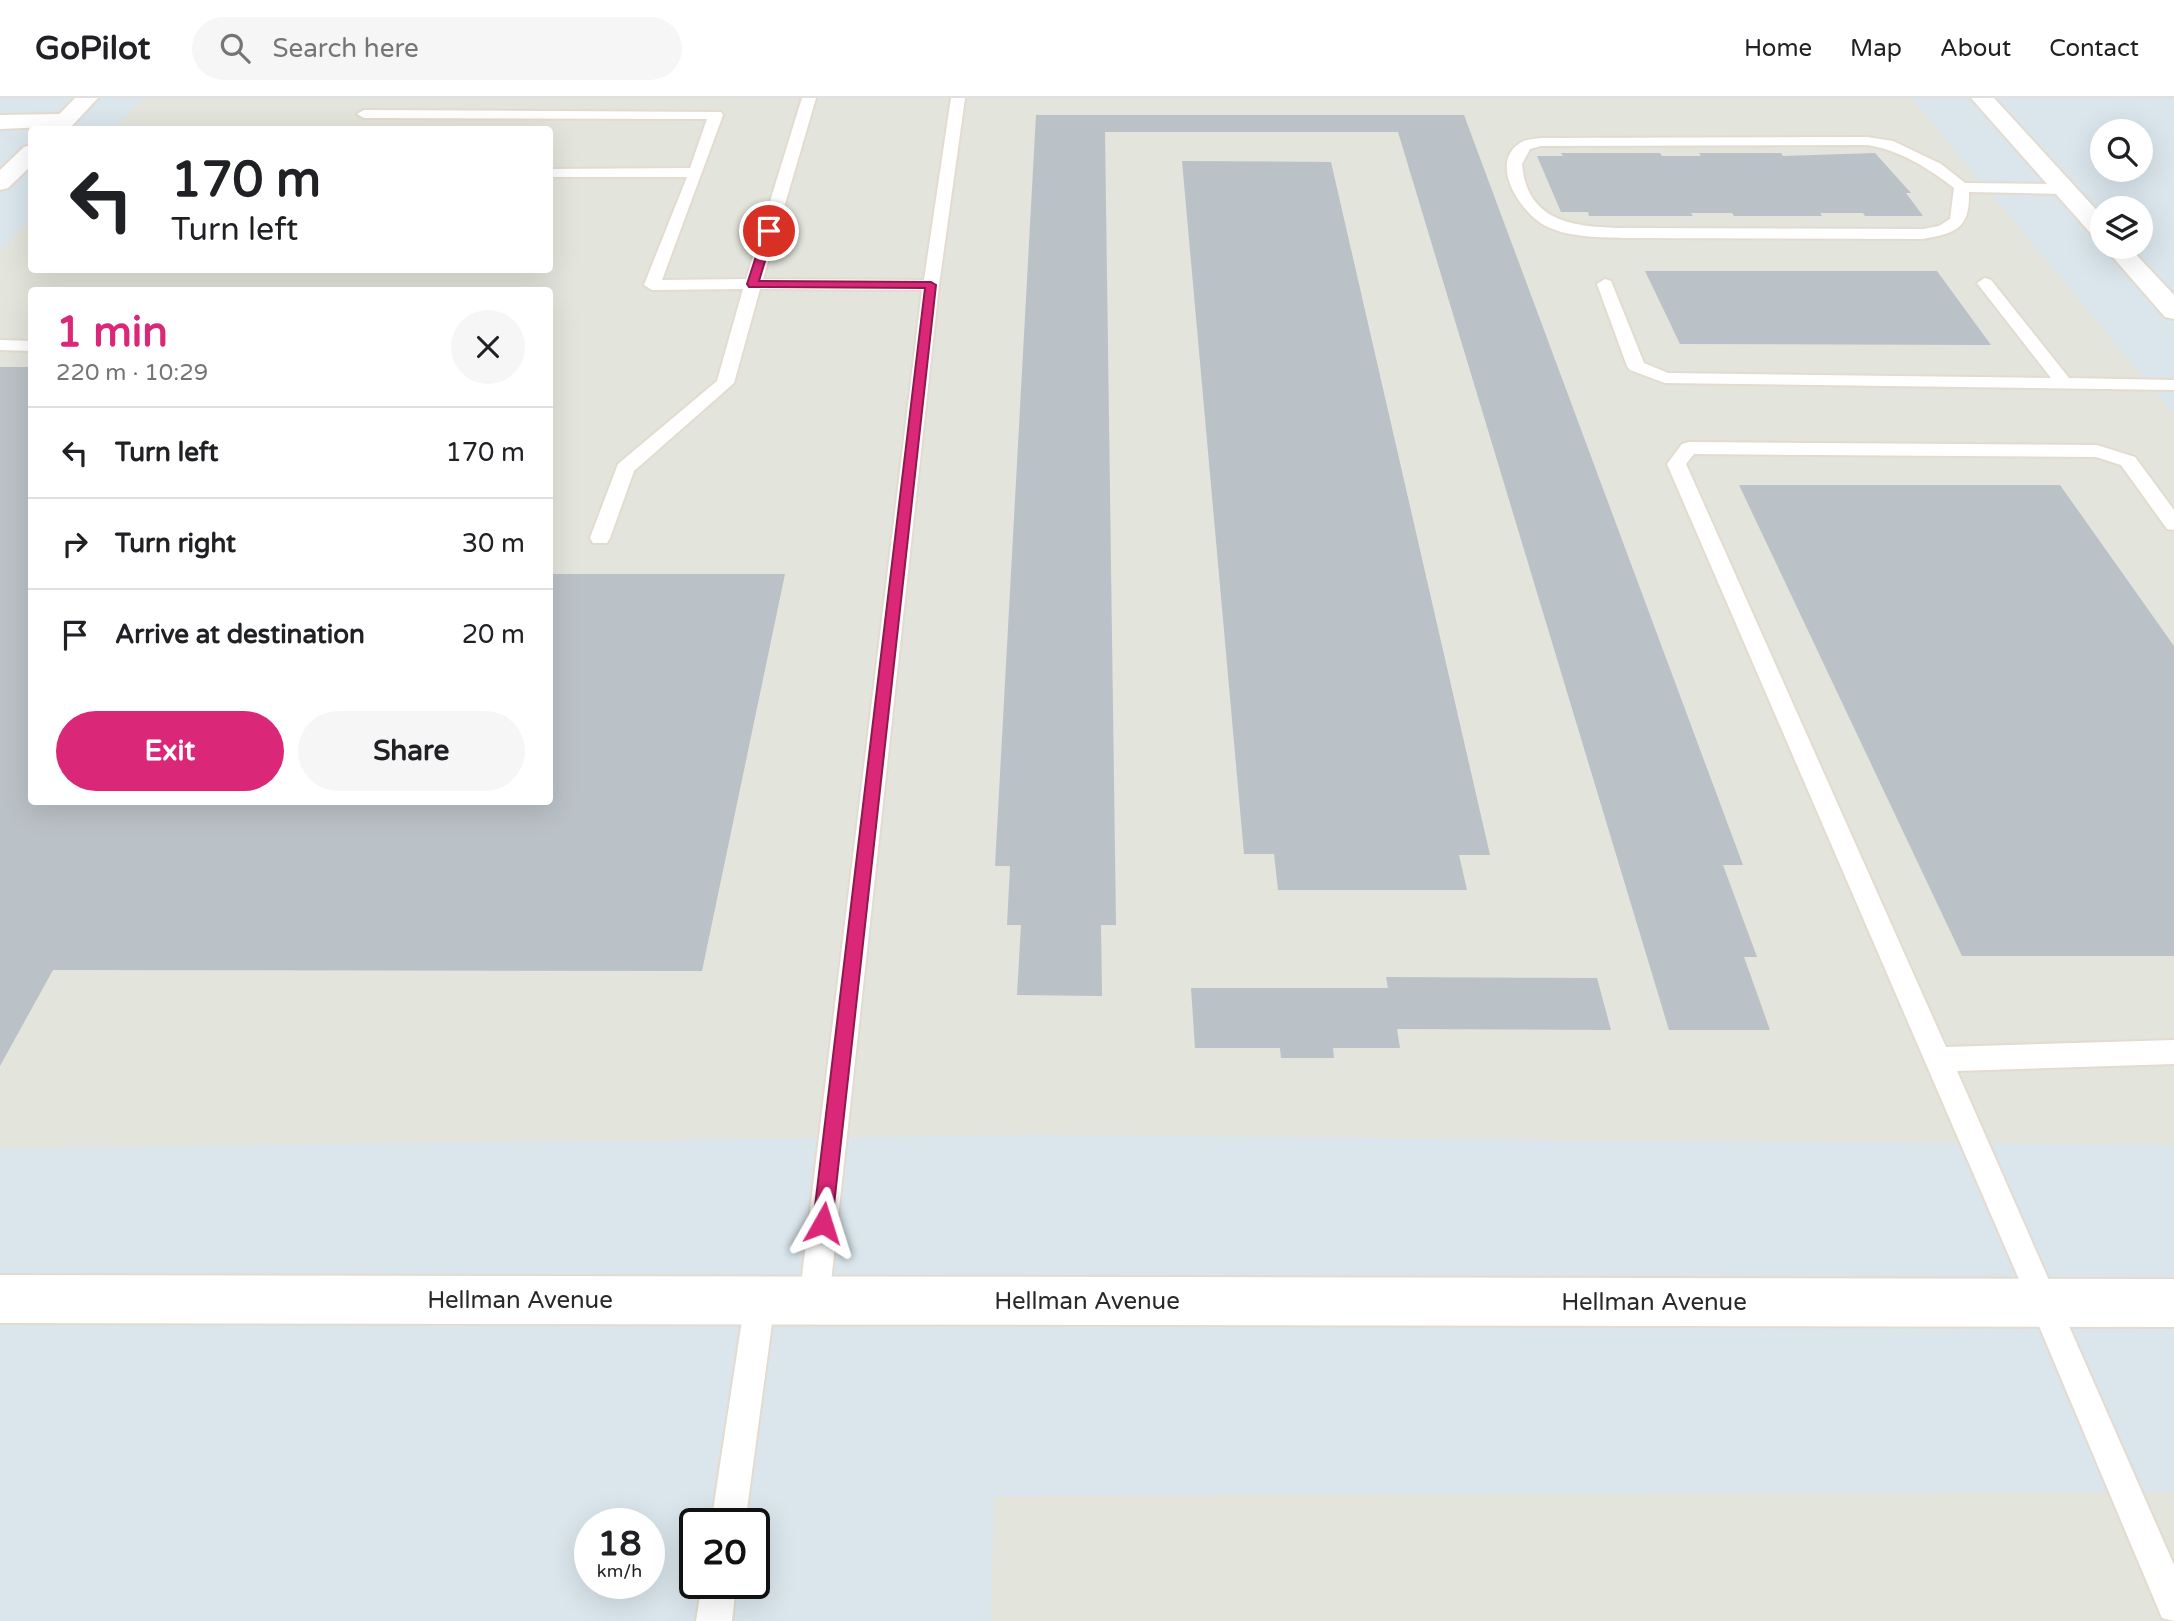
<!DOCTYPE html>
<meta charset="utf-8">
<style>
body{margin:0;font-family:"Varela Round",sans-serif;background:#f6f6f6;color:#202124;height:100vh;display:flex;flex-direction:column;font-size:26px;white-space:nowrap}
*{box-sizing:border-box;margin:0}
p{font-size:23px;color:#757577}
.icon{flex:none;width:38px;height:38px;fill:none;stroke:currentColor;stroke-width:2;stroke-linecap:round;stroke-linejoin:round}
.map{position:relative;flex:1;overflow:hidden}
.side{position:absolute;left:28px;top:189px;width:525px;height:518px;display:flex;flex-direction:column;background:#fff;border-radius:7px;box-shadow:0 7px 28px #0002}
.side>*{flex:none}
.guide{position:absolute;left:28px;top:28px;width:525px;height:147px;border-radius:7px;box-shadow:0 7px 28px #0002;background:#fff;color:#202124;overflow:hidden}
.buttons{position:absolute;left:2090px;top:21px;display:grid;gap:14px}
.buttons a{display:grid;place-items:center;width:63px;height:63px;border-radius:50%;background:#fff;box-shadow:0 7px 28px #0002;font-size:35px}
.speed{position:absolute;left:574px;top:1410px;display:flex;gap:14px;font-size:35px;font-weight:700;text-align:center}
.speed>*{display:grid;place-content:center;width:91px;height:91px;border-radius:50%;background:#fff;box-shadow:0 7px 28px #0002;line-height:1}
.speed small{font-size:18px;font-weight:400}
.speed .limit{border:4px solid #111;border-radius:10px;background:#fff;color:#111}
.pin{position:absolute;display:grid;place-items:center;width:60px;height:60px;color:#fff;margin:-30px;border:4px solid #fff;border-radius:50%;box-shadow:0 2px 7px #0007}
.me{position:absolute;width:77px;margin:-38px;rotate:6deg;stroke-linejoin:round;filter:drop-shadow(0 0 5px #0008)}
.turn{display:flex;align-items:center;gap:24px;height:147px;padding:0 28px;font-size:32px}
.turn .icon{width:91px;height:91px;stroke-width:2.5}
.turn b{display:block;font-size:49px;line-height:60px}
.round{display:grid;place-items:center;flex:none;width:74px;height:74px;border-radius:37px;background:#f6f6f6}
.headline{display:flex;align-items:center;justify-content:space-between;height:119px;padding:0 28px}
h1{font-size:42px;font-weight:800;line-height:52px;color:#db2777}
.button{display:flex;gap:14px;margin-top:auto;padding:14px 28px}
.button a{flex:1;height:80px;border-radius:42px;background:#db2777;color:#fff;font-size:28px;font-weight:800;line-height:80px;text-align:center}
.button a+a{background:#f6f6f6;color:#202124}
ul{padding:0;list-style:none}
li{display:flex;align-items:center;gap:21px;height:91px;padding:0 28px;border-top:2px solid #e0e0e0}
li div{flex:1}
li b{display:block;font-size:26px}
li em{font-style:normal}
header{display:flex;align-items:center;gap:42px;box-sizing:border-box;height:98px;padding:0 35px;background:#fff;border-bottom:2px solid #e0e0e0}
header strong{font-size:33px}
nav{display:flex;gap:38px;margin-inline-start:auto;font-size:24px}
.search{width:490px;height:63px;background:#f6f6f6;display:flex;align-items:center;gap:18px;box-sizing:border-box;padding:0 24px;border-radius:38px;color:#757577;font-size:26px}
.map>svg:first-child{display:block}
</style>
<header>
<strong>GoPilot</strong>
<div class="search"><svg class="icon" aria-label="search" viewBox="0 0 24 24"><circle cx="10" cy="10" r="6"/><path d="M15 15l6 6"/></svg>Search here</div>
<nav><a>Home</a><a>Map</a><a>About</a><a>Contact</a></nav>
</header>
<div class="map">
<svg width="2174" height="1523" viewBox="0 0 2174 1523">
<rect width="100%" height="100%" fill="#dae6ec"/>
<g fill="#e3e4db" fill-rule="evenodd">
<path d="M144,0H1912L2174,316V1047L1030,1037L0,1050V153L31,120L32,172H550V32L114,31ZM32,192H550V704H32Z"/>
<polygon points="2174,1394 2174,1523 991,1523 994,1398"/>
</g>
<g fill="#bac1c7">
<polygon points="1036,17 1464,17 1743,767 1723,767 1757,859 1744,859 1770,932 1669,932 1398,34 1105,34 1116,827 1101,827 1102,898 1017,897 1021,827 1007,827 1010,768 995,768"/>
<polygon points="1561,55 1660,55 1662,58 1701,58 1699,55 1781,55 1783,58 1875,55 1911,95 1906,95 1923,118 1865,118 1863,115 1820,115 1822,118 1734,118 1732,115 1691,115 1693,118 1589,118 1588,114 1561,114 1537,58 1563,58"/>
<polygon points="1182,63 1331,64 1490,757 1459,757 1467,792 1278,792 1274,756 1244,756"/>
<polygon points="1645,173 1937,173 1991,247 1680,246"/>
<polygon points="0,269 32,269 32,704 550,704 550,476 785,476 702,873 53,872 0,968"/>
<polygon points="1739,387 2060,387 2174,548 2174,858 1962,858"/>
<polygon points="1386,879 1597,880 1611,932 1397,931 1400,950 1333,950 1334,960 1281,960 1280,950 1195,950 1191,890 1388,890"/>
</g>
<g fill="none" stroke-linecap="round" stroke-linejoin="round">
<g stroke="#e3dbcf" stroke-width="4">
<g id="service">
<polygon points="802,0 816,0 763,181 924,182 951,0 965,0 939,187 829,1203 825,1214 814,1218 803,1214 799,1203 922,192 760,191 734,285 634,373 610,440 607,445 593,445 590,440 618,366 717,283 743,191 652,192 644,187 687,79 550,79 550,71 690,70 707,21 364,20 357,16 364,12 721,14 723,17 662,182 746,181"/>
<path d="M1867,39L1893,43L1941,66L1965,85L2064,86L2072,91L2064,96L1969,94C1970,131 1956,135 1923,141L1625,140C1599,139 1568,140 1544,127C1521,114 1488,66 1520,45C1525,41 1535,41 1541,40ZM1867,47C1900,52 1928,70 1954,90L1950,121L1939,128L1923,131L1625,130C1577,129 1527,126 1522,66L1530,51L1541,48Z"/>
<polygon points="1985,180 1991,182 2069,280 2174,282 2174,292 1665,285 1630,272 1627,268 1597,186 1605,181 1611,183 1644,265 1668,275 2051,280 1977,185"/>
<polygon points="0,242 32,243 32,253 0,252"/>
<polygon points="1689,344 2097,347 2135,359 2174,412 2174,432 2167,431 2121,367 2096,359 1694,356 1686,366 1946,949 2174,942 2174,966 1957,973 2174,1467 2174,1523 2162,1520 2034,1216 1667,366 1682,346"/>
<polygon points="760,1188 771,1192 775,1203 745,1426 711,1426 745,1203 749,1192"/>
<polygon points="702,1486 736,1486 732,1523 696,1523"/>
</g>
</g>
<g stroke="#e3dbcf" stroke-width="4">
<polygon id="minor" points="63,16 71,18 74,23 71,28 0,31 0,17"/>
</g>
<g stroke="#e3dbcf" stroke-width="4">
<g id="tertiary">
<polygon points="75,0 98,0 68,32 44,32"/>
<polygon points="32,47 32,67 8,90 0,92 0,72 24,49"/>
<polygon points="0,1177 2174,1181 2174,1229 0,1225"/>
</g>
</g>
<g stroke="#e3dbcf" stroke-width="4">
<g id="secondary">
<polygon points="1971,0 1994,0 2102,118 2102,140 2093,138"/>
<polygon points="2104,149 2129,149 2174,197 2174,221 2165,219"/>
</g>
</g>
<use href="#service" fill="#fff" fill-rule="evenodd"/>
<use href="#minor" fill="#fff" fill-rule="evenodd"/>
<use href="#tertiary" fill="#fff" fill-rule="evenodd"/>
<use href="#secondary" fill="#fff" fill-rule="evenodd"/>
</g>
<polygon fill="#db2777" stroke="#8e194d" stroke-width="2" points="765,131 774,133 759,183 931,184 936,187 832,1125 829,1132 823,1135 816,1132 813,1125 925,190 749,189 747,186"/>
<g text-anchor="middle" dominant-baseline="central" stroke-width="6" stroke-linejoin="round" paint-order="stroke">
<g font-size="24" fill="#292929" stroke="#fff">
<text x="520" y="1202">Hellman Avenue</text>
<text x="1087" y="1203">Hellman Avenue</text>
<text x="1654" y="1204">Hellman Avenue</text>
</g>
</g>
</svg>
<div class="buttons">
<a><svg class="icon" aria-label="search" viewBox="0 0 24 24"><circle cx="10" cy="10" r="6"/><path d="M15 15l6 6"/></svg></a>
<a><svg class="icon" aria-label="layers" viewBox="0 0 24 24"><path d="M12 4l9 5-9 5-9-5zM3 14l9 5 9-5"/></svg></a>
</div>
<div class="speed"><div>18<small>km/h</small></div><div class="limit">20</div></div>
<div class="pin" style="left:769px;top:133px;background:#d93025"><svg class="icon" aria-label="arrive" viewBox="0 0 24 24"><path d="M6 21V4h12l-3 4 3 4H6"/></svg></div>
<svg class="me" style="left:823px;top:1125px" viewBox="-20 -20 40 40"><path d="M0-17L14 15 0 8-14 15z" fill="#db2777" stroke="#fff" stroke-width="4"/></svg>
<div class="guide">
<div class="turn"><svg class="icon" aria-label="left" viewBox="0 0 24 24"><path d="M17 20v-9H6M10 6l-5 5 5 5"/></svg><div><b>170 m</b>Turn left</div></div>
</div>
<section class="side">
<div class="headline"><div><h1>1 min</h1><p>220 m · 10:29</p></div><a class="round"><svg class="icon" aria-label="close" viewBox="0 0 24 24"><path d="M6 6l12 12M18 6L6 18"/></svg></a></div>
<ul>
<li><svg class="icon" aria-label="left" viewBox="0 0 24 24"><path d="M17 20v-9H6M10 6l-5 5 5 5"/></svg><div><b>Turn left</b></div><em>170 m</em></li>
<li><svg class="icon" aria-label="right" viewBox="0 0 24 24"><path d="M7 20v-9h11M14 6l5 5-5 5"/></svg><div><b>Turn right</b></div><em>30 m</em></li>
<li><svg class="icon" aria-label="arrive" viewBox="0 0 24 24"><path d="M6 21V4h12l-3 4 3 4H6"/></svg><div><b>Arrive at destination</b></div><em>20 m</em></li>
</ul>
<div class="button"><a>Exit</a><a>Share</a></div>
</section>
</div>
